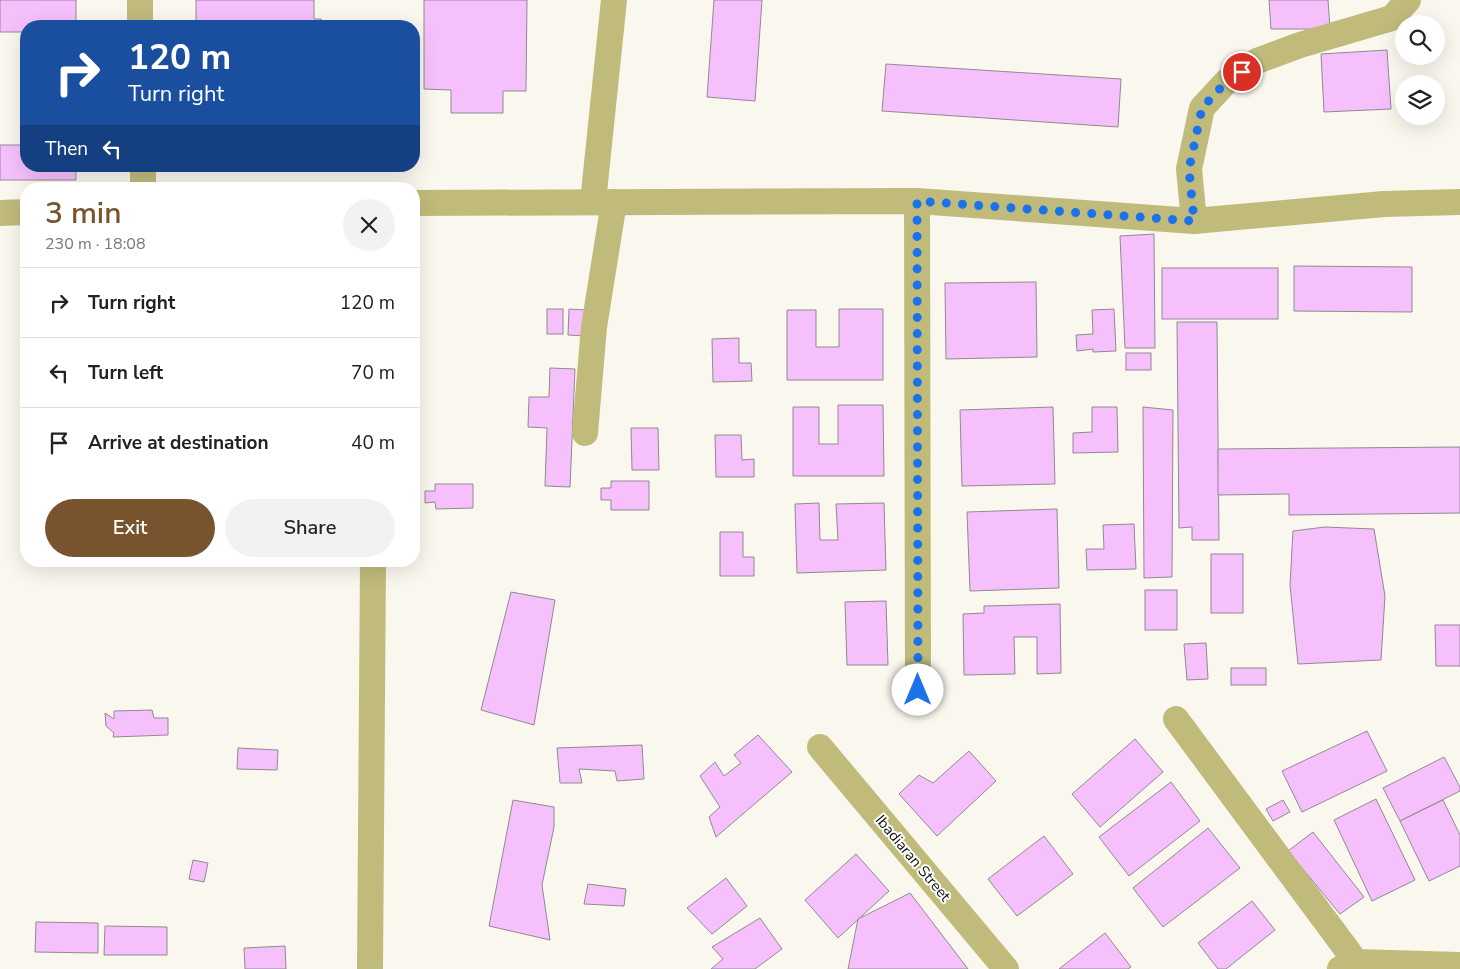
<!DOCTYPE html>
<meta charset="utf-8">
<style>
body{margin:0;font-family:"Nunito Sans",sans-serif;background:#f2f2f2;color:#222;height:100vh;display:flex;flex-direction:column;font-size:19px;white-space:nowrap}
*{box-sizing:border-box;margin:0}
p{font-size:16px;color:#767676}
.icon{flex:none;width:28px;height:28px;fill:none;stroke:currentColor;stroke-width:2;stroke-linecap:round;stroke-linejoin:round}
.map{position:relative;flex:1;overflow:hidden}
.details{position:absolute;left:20px;top:182px;width:400px;height:385px;display:flex;flex-direction:column;background:#fff;border-radius:20px;box-shadow:0 5px 20px #0002}
.details>*{flex:none}
.banner{position:absolute;left:20px;top:20px;width:400px;height:152px;border-radius:20px;box-shadow:0 5px 20px #0002;background:#1a4fa0;color:#fff;overflow:hidden}
.tools{position:absolute;left:1395px;top:15px;display:grid;gap:10px}
.tools a{display:grid;place-items:center;width:50px;height:50px;border-radius:50%;background:#fff;box-shadow:0 5px 20px #0002;font-size:25px}
.pin{position:absolute;display:grid;place-items:center;width:42px;height:42px;color:#fff;margin:-21px;border:2px solid #fff;border-radius:50%;box-shadow:0 1px 5px #0007}
.me{position:absolute;width:55px;margin:-28px;rotate:0deg;stroke-linejoin:round;filter:drop-shadow(0 0 4px #0008)}
.turn{display:flex;align-items:center;gap:18px;height:105px;padding:0 25px;font-size:22px}
.turn .icon{width:65px;height:65px;stroke-width:2.5}
.turn b{display:block;font-size:35px;line-height:42px}
.then{display:flex;align-items:center;height:48px;padding:0 25px;background:#0003;gap:10px;font-size:19px}
.round{display:grid;place-items:center;flex:none;width:52px;height:52px;border-radius:26px;background:#f2f2f2}
.head{display:flex;align-items:center;justify-content:space-between;height:85px;padding:0 25px}
h1{font-size:30px;font-weight:600;line-height:38px;color:#78542e}
.primary-button{display:flex;gap:10px;margin-top:auto;padding:10px 25px}
.primary-button a{flex:1;height:58px;border-radius:30px;background:#78542e;color:#fff;font-size:20px;font-weight:600;line-height:58px;text-align:center}
.primary-button a+a{background:#f2f2f2;color:#222}
ul{padding:0;list-style:none}
li{display:flex;align-items:center;gap:15px;height:70px;padding:0 25px;border-top:1px solid #e0e0e0}
li div{flex:1}
li b{display:block;font-size:19px}
li em{font-style:normal}
.map>svg:first-child{display:block}
</style>
<div class="map">
<svg width="1460" height="969" viewBox="0 0 1460 969">
<rect width="100%" height="100%" fill="#faf7ef"/>
<g fill="#f6c0fd" stroke="#8f8a90">
<polygon points="0,0 76,0 76,26 26,26 26,32 0,32"/>
<polygon points="196,0 314,0 314,19 321,19 321,26 204,26 204,25 196,25"/>
<polygon points="424,0 527,0 526,91 503,91 503,113 451,113 451,90 424,89"/>
<polygon points="714,0 762,0 755,101 707,97"/>
<polygon points="1269,0 1328,0 1330,29 1271,29"/>
<polygon points="1387,50 1391,109 1324,112 1321,54"/>
<polygon points="886,64 1121,79 1118,127 882,111"/>
<polygon points="0,145 26,145 26,166 76,166 76,180 0,180"/>
<polygon points="1154,234 1155,348 1125,348 1120,236"/>
<polygon points="1294,266 1412,267 1412,312 1294,311"/>
<rect x="1162" y="268" width="116" height="51"/>
<polygon points="1036,282 1037,357 946,359 945,283"/>
<rect x="547" y="309" width="16" height="25"/>
<polygon points="569,309 586,310 585,336 568,335"/>
<polygon points="839,309 883,309 883,380 787,380 787,310 816,310 816,347 839,347"/>
<polygon points="1114,309 1116,351 1093,352 1093,349 1077,351 1076,335 1093,334 1092,310"/>
<polygon points="1177,322 1217,322 1219,540 1192,540 1192,527 1179,528"/>
<polygon points="739,338 739,363 751,363 752,381 713,382 712,339"/>
<rect x="1126" y="353" width="25" height="17"/>
<polygon points="550,368 575,369 570,487 545,486 547,428 528,427 529,397 549,397"/>
<polygon points="838,405 883,405 884,476 793,476 793,407 819,407 819,444 838,444"/>
<polygon points="1053,407 1055,484 962,486 960,410"/>
<polygon points="1092,407 1117,407 1118,452 1073,453 1073,433 1092,432"/>
<polygon points="1143,407 1173,410 1172,577 1144,578"/>
<polygon points="631,428 658,428 659,470 632,470"/>
<polygon points="715,435 741,435 742,460 754,459 754,477 716,477"/>
<polygon points="1460,447 1460,513 1289,515 1289,494 1218,495 1218,449"/>
<polygon points="611,481 649,481 649,510 611,510 611,500 601,500 601,488 611,488"/>
<polygon points="435,484 473,484 473,508 436,509 435,502 425,503 425,491 435,491"/>
<polygon points="819,503 820,540 838,540 836,504 884,503 886,570 797,573 795,504"/>
<polygon points="1057,509 1059,588 970,591 967,512"/>
<polygon points="1134,524 1136,569 1087,570 1086,549 1104,549 1103,525"/>
<polygon points="1325,527 1374,529 1385,596 1381,660 1298,664 1290,585 1293,531"/>
<polygon points="720,532 743,532 743,557 754,557 754,576 720,576"/>
<rect x="1211" y="554" width="32" height="59"/>
<rect x="1145" y="590" width="32" height="40"/>
<polygon points="511,592 555,600 534,725 481,710"/>
<polygon points="886,601 888,665 847,665 845,602"/>
<polygon points="1060,604 1061,673 1037,674 1037,637 1014,637 1015,674 964,675 963,614 984,613 984,606"/>
<polygon points="1435,625 1460,625 1460,666 1436,666"/>
<polygon points="1206,643 1208,679 1187,680 1184,644"/>
<rect x="1231" y="668" width="35" height="17"/>
<polygon points="152,710 154,718 168,718 168,735 113,737 114,733 106,726 105,713 114,719 114,711"/>
<polygon points="1367,731 1387,771 1302,812 1282,771"/>
<polygon points="758,735 792,772 716,837 709,817 720,807 700,776 715,762 724,776 741,763 734,755"/>
<polygon points="1135,739 1163,772 1100,827 1072,794"/>
<polygon points="642,745 644,779 617,781 615,771 579,769 582,783 560,783 557,748"/>
<polygon points="238,748 278,750 277,770 237,769"/>
<polygon points="969,751 996,781 937,836 899,794 919,775 933,783"/>
<polygon points="1444,757 1460,787 1460,791 1400,821 1383,788"/>
<polygon points="1171,782 1200,821 1129,876 1099,837"/>
<polygon points="1376,799 1415,880 1372,901 1334,820"/>
<polygon points="513,800 554,807 554,827 542,885 550,940 489,926"/>
<polygon points="1283,800 1290,812 1273,821 1266,809"/>
<polygon points="1443,800 1460,835 1460,866 1429,881 1400,821"/>
<polygon points="1208,828 1240,868 1163,927 1133,888"/>
<polygon points="1313,832 1364,897 1340,914 1288,851"/>
<polygon points="1044,836 1073,874 1017,916 988,879"/>
<polygon points="856,854 889,891 838,938 805,900"/>
<polygon points="193,860 208,863 204,882 189,879"/>
<polygon points="726,878 747,906 712,934 687,908"/>
<polygon points="588,884 626,889 624,906 584,904"/>
<polygon points="910,893 968,969 848,969 858,919"/>
<polygon points="1252,901 1275,930 1226,969 1218,969 1198,943"/>
<polygon points="760,918 782,949 755,969 711,969 723,959 712,947"/>
<polygon points="36,922 98,923 98,953 35,952"/>
<polygon points="105,926 167,927 167,955 104,955"/>
<polygon points="1105,933 1131,967 1128,969 1059,969"/>
<polygon points="285,946 286,969 245,969 244,948"/>
</g>
<g fill="none" stroke-linecap="round" stroke-linejoin="round">
<g stroke="#c0bb7b" stroke-width="26">
<polyline points="140,0 140,26"/>
<polyline points="143,166 143,189"/>
<polyline points="917,201 918,690"/>
<polyline points="593,202 614,0"/>
<polyline points="414,203 917,201 1194,221 1384,204 1460,202"/>
<polyline points="0,213 26,212"/>
<polyline points="1194,221 1189,169 1202,108 1226,82 1257,61 1300,45 1392,18 1408,0"/>
<polyline points="585,433 594,327 614,202"/>
<polyline points="1176,719 1356,962"/>
<polyline points="820,747 1006,969"/>
<polyline points="370,969 373,561"/>
<polyline points="1340,969 1356,962 1460,965"/>
</g>
</g>
<g fill="none" stroke-linecap="round" stroke-linejoin="round">
<polyline stroke="#1a73e8" stroke-width="9" stroke-dasharray="0 16.2" points="918,690 917,201 1194,221 1189,169 1202,108 1226,82 1242,72"/>
</g>
<g text-anchor="middle" dominant-baseline="central" stroke-width="4" stroke-linejoin="round" paint-order="stroke">
<g font-size="15" fill="#11100d" stroke="#fff">
<text transform="translate(913 858) rotate(50)">Ibadiaran Street</text>
</g>
</g>
</svg>
<div class="tools">
<a><svg class="icon" aria-label="search" viewBox="0 0 24 24"><circle cx="10" cy="10" r="6"/><path d="M15 15l6 6"/></svg></a>
<a><svg class="icon" aria-label="layers" viewBox="0 0 24 24"><path d="M12 4l9 5-9 5-9-5zM3 14l9 5 9-5"/></svg></a>
</div>
<div class="pin" style="left:1242px;top:72px;background:#d93025"><svg class="icon" aria-label="arrive" viewBox="0 0 24 24"><path d="M6 21V4h12l-3 4 3 4H6"/></svg></div>
<svg class="me" style="left:918px;top:690px" viewBox="-20 -20 40 40"><circle r="19" fill="#fff"/><path d="M0-13L10 11 0 6-10 11z" fill="#1a73e8"/></svg>
<div class="banner">
<div class="turn"><svg class="icon" aria-label="right" viewBox="0 0 24 24"><path d="M7 20v-9h11M14 6l5 5-5 5"/></svg><div><b>120 m</b>Turn right</div></div>
<div class="then">Then<svg class="icon" aria-label="left" viewBox="0 0 24 24"><path d="M17 20v-9H6M10 6l-5 5 5 5"/></svg></div>
</div>
<section class="details">
<div class="head"><div><h1>3 min</h1><p>230 m · 18:08</p></div><a class="round"><svg class="icon" aria-label="close" viewBox="0 0 24 24"><path d="M6 6l12 12M18 6L6 18"/></svg></a></div>
<ul>
<li><svg class="icon" aria-label="right" viewBox="0 0 24 24"><path d="M7 20v-9h11M14 6l5 5-5 5"/></svg><div><b>Turn right</b></div><em>120 m</em></li>
<li><svg class="icon" aria-label="left" viewBox="0 0 24 24"><path d="M17 20v-9H6M10 6l-5 5 5 5"/></svg><div><b>Turn left</b></div><em>70 m</em></li>
<li><svg class="icon" aria-label="arrive" viewBox="0 0 24 24"><path d="M6 21V4h12l-3 4 3 4H6"/></svg><div><b>Arrive at destination</b></div><em>40 m</em></li>
</ul>
<div class="primary-button"><a>Exit</a><a>Share</a></div>
</section>
</div>
